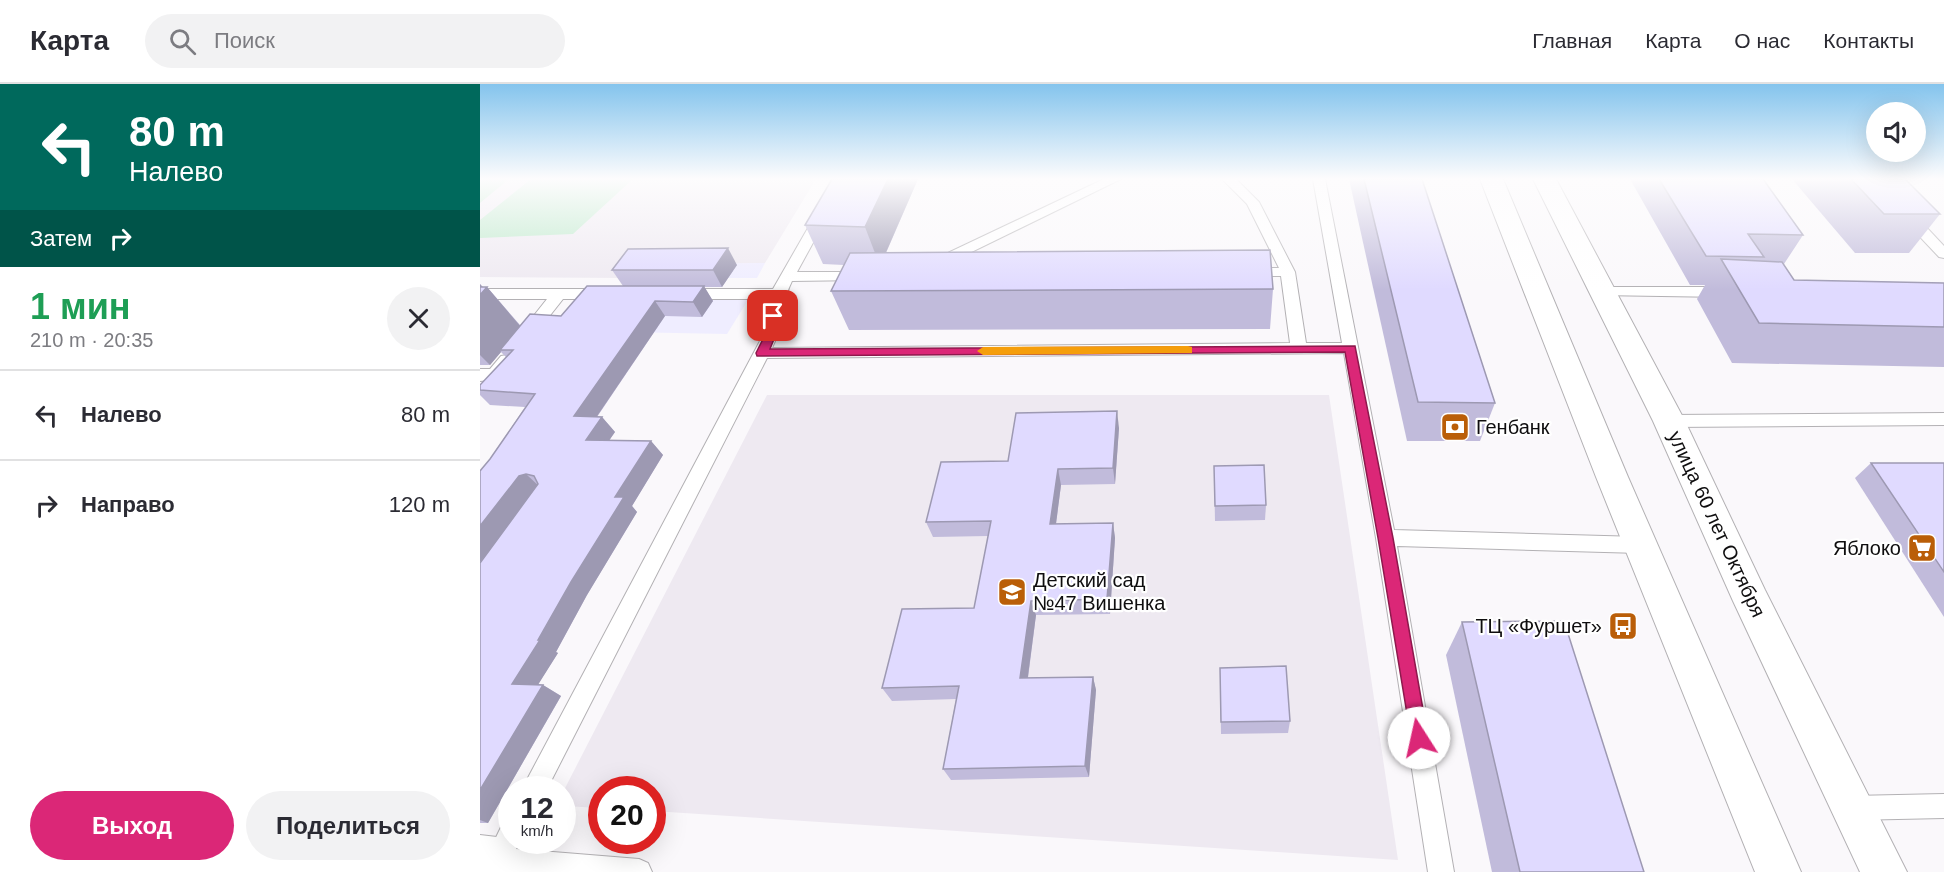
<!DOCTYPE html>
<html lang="ru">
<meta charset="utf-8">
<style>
body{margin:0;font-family:Arial,sans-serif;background:#f2f2f3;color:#2b2b33;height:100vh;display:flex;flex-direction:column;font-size:22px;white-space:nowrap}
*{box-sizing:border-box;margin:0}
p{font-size:20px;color:#7c7c81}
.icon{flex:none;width:33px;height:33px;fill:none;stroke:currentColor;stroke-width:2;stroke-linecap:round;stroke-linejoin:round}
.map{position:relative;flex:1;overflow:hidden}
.details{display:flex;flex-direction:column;background:#fff;width:480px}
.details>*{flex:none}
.top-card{background:#00695c;color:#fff;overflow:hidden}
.controls{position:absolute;left:1386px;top:18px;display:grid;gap:12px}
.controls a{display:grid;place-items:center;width:60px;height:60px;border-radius:50%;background:#fff;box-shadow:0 6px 24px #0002;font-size:30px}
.speed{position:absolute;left:18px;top:692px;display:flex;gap:12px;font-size:30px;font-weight:700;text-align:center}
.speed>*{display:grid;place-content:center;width:78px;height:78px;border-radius:50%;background:#fff;box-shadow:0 6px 24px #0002;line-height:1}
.speed small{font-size:15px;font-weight:400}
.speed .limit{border:9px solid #d22;background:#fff;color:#111}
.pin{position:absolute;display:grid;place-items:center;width:51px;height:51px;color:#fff;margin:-26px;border-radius:12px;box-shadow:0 3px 9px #0006}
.me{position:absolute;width:66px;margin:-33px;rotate:350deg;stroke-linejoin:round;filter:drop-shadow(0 0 4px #0008)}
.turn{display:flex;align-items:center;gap:21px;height:126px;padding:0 30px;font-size:27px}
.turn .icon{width:78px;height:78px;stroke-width:2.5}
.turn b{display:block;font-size:42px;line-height:51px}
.then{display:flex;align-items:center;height:57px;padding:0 30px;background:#0003;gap:12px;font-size:22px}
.round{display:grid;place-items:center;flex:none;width:63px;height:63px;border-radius:32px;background:#f2f2f3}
.head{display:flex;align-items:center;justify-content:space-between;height:102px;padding:0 30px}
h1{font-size:36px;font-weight:700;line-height:45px;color:#1e9e55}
.primary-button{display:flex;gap:12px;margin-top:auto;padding:12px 30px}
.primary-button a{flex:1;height:69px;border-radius:36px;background:#db2777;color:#fff;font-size:24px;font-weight:700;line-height:69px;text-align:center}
.primary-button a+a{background:#f2f2f3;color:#2b2b33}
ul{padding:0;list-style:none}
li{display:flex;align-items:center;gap:18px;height:90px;padding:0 30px;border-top:2px solid #e1e1e2}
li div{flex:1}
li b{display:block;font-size:22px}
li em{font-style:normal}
header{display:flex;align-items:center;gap:36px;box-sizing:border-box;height:84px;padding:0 30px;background:#fff;border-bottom:2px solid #e1e1e2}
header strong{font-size:28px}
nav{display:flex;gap:33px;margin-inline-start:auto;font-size:21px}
.search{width:420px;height:54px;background:#f2f2f3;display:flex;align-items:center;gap:15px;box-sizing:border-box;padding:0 21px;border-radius:33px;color:#7c7c81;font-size:22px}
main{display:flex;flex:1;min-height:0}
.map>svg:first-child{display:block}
</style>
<header>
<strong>Карта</strong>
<div class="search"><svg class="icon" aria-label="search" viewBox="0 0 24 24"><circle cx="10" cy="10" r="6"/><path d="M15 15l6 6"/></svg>Поиск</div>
<nav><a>Главная</a><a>Карта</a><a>О нас</a><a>Контакты</a></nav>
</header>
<main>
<section class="details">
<div class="top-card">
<div class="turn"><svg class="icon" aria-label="left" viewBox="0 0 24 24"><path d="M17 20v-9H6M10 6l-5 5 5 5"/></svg><div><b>80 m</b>Налево</div></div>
<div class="then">Затем<svg class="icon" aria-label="right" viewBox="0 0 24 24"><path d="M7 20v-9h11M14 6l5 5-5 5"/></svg></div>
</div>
<div class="head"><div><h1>1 мин</h1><p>210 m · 20:35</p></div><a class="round"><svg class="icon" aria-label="close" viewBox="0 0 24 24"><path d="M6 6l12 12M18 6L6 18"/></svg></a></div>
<ul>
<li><svg class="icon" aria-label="left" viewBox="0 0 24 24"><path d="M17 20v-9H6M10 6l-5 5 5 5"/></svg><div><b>Налево</b></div><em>80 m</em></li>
<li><svg class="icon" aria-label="right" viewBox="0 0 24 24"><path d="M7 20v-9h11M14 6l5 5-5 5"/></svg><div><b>Направо</b></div><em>120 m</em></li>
</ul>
<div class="primary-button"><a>Выход</a><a>Поделиться</a></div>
</section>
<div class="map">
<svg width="1464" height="788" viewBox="0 0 1464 788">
<rect width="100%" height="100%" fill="#faf8fb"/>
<g fill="#efedff">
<polygon points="285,179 277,194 145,194 157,180"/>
<polygon points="106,213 268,216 247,250 143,248"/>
</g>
<g fill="#eee9f1">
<polygon points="0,95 336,95 285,179 157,180 145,194 0,193"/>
<polygon points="287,311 849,311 918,776 173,727 172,705 122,705 121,724 83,722 82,710"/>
</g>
<g fill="#bae8c8">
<polygon points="0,95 29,95 0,119"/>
<polygon points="51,95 153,95 93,150 0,154 0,136"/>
</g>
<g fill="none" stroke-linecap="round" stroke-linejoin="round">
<g stroke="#b3b1b4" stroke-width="2">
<g id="service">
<path d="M356,95H368L317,188H383L390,192L383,196L312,197C301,218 303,243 292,264L810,259L801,192H768L761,188L768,184H799L767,120L742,95H756L779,118L815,188L826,259H862L833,95H845L914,446L1160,453L1167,455L1170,461L1167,467L1160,469L917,462L974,788H948L896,454L864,269L287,274L67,705H42L281,255L290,215H206L199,210L206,205H293Z"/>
<polygon points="624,95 641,95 465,181 455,181 453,178 455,175"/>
<polygon points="1429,129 1434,130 1464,162 1464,174 1459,173 1424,136 1422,133"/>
<polygon points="1123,203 1244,203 1251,208 1244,213 1118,211 1116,208"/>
<polygon points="0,205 124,205 131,210 124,215 83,215 53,253 48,254 40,249 67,215 0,215"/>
<polygon points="27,271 33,272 35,276 20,295 0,297 0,285 10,285 21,272"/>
<polygon points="1464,329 1464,341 1189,343 1183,341 1181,337 1183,333 1189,331"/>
<polygon points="1464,710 1464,734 1372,736 1364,732 1360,724 1364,716 1372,712"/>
<polygon points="32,736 32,756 41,756 36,765 159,775 168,779 172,788 16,788 8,785 5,776 23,739"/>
</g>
</g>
<g stroke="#b3b1b4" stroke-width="2">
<polygon id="minor" points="0,751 17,753 33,760 40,776 35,788 0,788"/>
</g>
<g stroke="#b3b1b4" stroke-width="2">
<g id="secondary">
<polygon points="1000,95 1023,95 1148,393 1321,788 1275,788 1116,393"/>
<polygon points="1053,95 1076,95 1205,337 1285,506 1427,788 1380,788 1253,517 1173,337"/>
</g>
</g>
<use href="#service" fill="#fff" fill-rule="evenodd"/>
<use href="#minor" fill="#fff" fill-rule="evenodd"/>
<use href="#secondary" fill="#fff" fill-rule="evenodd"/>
</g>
<g fill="#c1bbdb">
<polygon points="352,95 438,95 406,169 793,205 790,245 369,246 351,207 364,181 343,180 325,141"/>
<polygon points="869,95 942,95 1015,319 1000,357 927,357"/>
<polygon points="1150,95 1283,95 1323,151 1304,180 1302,179 1314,196 1464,199 1464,283 1252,279 1217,215 1225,201 1210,201"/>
<polygon points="1312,95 1425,95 1460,130 1429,169 1375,169"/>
<polygon points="257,181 242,203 224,203 233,217 222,233 185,232 117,333 122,333 135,348 129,356 171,357 183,371 152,422 157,428 107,511 76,568 78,569 58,600 63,601 81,612 8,739 0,739 0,479 10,375 45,323 10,321 0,311 0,301 26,273 21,268 10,281 0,281 0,200 3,203 7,203 40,241 81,232 143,202 132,186"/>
<polygon points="639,344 635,400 581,401 576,440 633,439 635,454 630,530 556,531 548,594 613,593 616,606 609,693 471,696 463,685 476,615 412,617 402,604 494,524 508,452 453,453 446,438 528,377"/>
<polygon points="1391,379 1464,379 1464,533 1375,394"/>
<polygon points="734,382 786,421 785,436 735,437"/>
<polygon points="982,538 1164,788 1012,788 966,571"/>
<polygon points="740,584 810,637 808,649 741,650"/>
</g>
<g fill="#9d99b2">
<polygon points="408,95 438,95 400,182 385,143"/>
<polygon points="248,164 257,181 242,203 233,186"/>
<polygon points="0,200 5,206 7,203 41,243 20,266 21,268 10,281 0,271"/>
<polygon points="224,202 233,217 222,233 213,218"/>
<polygon points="175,217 185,232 107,347 94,332"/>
<polygon points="637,327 639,344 635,400 633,384"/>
<polygon points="122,333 135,348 120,370 106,356"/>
<polygon points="171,357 183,371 152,422 157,428 107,511 76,568 78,569 51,612 32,600 58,556 135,413"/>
<polygon points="578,385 581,401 574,455 570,440"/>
<polygon points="46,390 61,404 0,478 0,442 39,392"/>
<polygon points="633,439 635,454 630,530 627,515"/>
<polygon points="551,517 556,531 546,607 540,594"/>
<polygon points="613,593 616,606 609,693 605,682"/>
<polygon points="63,601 81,612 8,739 0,736 0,706"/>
</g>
<g fill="#e0daff" stroke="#9d99b2" stroke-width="1.5">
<polygon points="352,95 408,95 385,143 325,141"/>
<polygon points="884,95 942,95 1015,319 938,318"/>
<polygon points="1179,95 1283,95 1323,151 1268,150 1284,173 1226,172"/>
<polygon points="1371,95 1425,95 1460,130 1404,130"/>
<polygon points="248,164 233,186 132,186 148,165"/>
<polygon points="790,166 793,205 351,207 370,169"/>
<polygon points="1241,175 1302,178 1314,196 1464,199 1464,243 1279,239"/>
<polygon points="107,202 224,202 213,218 175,217 94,332 122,333 106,356 171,357 135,413 144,413 91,498 58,556 60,556 32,600 63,601 0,706 0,479 58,400 54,392 46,390 39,392 0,442 0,387 10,375 55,310 0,306 0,301 33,266 20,266 50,230 81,232"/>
<polygon points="0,203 7,203 0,211"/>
<polygon points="637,327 633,384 578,385 570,440 633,439 627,515 551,517 540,594 613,593 605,682 463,685 479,602 402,604 422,525 494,524 511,437 446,438 461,378 528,377 536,329"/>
<polygon points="1391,379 1464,379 1464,488"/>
<polygon points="784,381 786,421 735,422 734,382"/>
<polygon points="1084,537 1164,788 1040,788 982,538"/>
<polygon points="806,582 810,637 741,638 740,584"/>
</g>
<linearGradient id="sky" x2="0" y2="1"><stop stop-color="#84c4ed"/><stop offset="0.46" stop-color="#fdfcfd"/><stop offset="1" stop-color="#fdfcfd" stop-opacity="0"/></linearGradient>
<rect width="1464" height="206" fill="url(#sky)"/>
<polygon fill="#db2777" stroke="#8e194d" stroke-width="1.5" points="293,229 299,232 294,255 290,265 875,262 913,454 948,654 945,660 939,663 933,660 931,654 898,454 865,268 277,272 276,269 283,255 287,232"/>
<polygon fill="#f59e0b" points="708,262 712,263 712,269 503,271 497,267 503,263"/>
<defs>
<g id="bank-square" transform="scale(1.5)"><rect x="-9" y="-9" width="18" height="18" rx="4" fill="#ba5e08" stroke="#fff"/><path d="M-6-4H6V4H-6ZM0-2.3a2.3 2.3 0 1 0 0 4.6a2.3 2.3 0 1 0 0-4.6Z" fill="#fff"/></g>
<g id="supermarket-square" transform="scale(1.5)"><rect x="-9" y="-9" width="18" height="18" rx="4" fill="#ba5e08" stroke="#fff"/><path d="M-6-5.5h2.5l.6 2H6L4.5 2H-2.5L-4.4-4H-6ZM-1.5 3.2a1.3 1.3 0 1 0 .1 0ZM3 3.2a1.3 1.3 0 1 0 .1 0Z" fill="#fff"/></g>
<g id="school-square" transform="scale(1.5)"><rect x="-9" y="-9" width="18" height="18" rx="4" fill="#ba5e08" stroke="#fff"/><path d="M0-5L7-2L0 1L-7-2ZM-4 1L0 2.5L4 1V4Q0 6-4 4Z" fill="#fff"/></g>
<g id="bus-square" transform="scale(1.5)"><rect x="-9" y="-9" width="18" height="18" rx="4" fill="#ba5e08" stroke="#fff"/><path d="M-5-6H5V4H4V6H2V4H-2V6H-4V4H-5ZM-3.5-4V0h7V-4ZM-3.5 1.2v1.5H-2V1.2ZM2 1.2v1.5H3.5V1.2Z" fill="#fff"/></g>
</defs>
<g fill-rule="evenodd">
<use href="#bank-square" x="975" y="343"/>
<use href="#supermarket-square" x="1442" y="464"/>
<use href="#school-square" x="532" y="508"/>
<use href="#bus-square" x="1143" y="542"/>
</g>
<g text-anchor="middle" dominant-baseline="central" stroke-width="4.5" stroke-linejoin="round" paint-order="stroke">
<g font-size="20" fill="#0f0e0f" stroke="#fff" text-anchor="start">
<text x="996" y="343">Генбанк</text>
<text x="1421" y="464" text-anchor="end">Яблоко</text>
<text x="553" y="496">Детский сад<tspan x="553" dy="23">№47 Вишенка</tspan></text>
<text x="1122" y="542" text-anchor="end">ТЦ «Фуршет»</text>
</g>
<g font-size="20" fill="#0f0e0f" stroke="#fff">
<text transform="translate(1237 440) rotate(65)">улица 60 лет Октября</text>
</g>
</g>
</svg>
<div class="controls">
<a><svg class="icon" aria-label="sound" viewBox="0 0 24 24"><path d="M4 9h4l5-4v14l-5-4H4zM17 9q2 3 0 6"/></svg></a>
</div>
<div class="speed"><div>12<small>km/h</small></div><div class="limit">20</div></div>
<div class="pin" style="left:293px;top:232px;background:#d93025"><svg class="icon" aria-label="arrive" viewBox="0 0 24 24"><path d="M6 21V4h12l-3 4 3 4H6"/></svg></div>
<svg class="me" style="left:939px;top:654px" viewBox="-20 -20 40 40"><circle r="19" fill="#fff"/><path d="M0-13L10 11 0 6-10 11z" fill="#db2777"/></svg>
</div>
</main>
